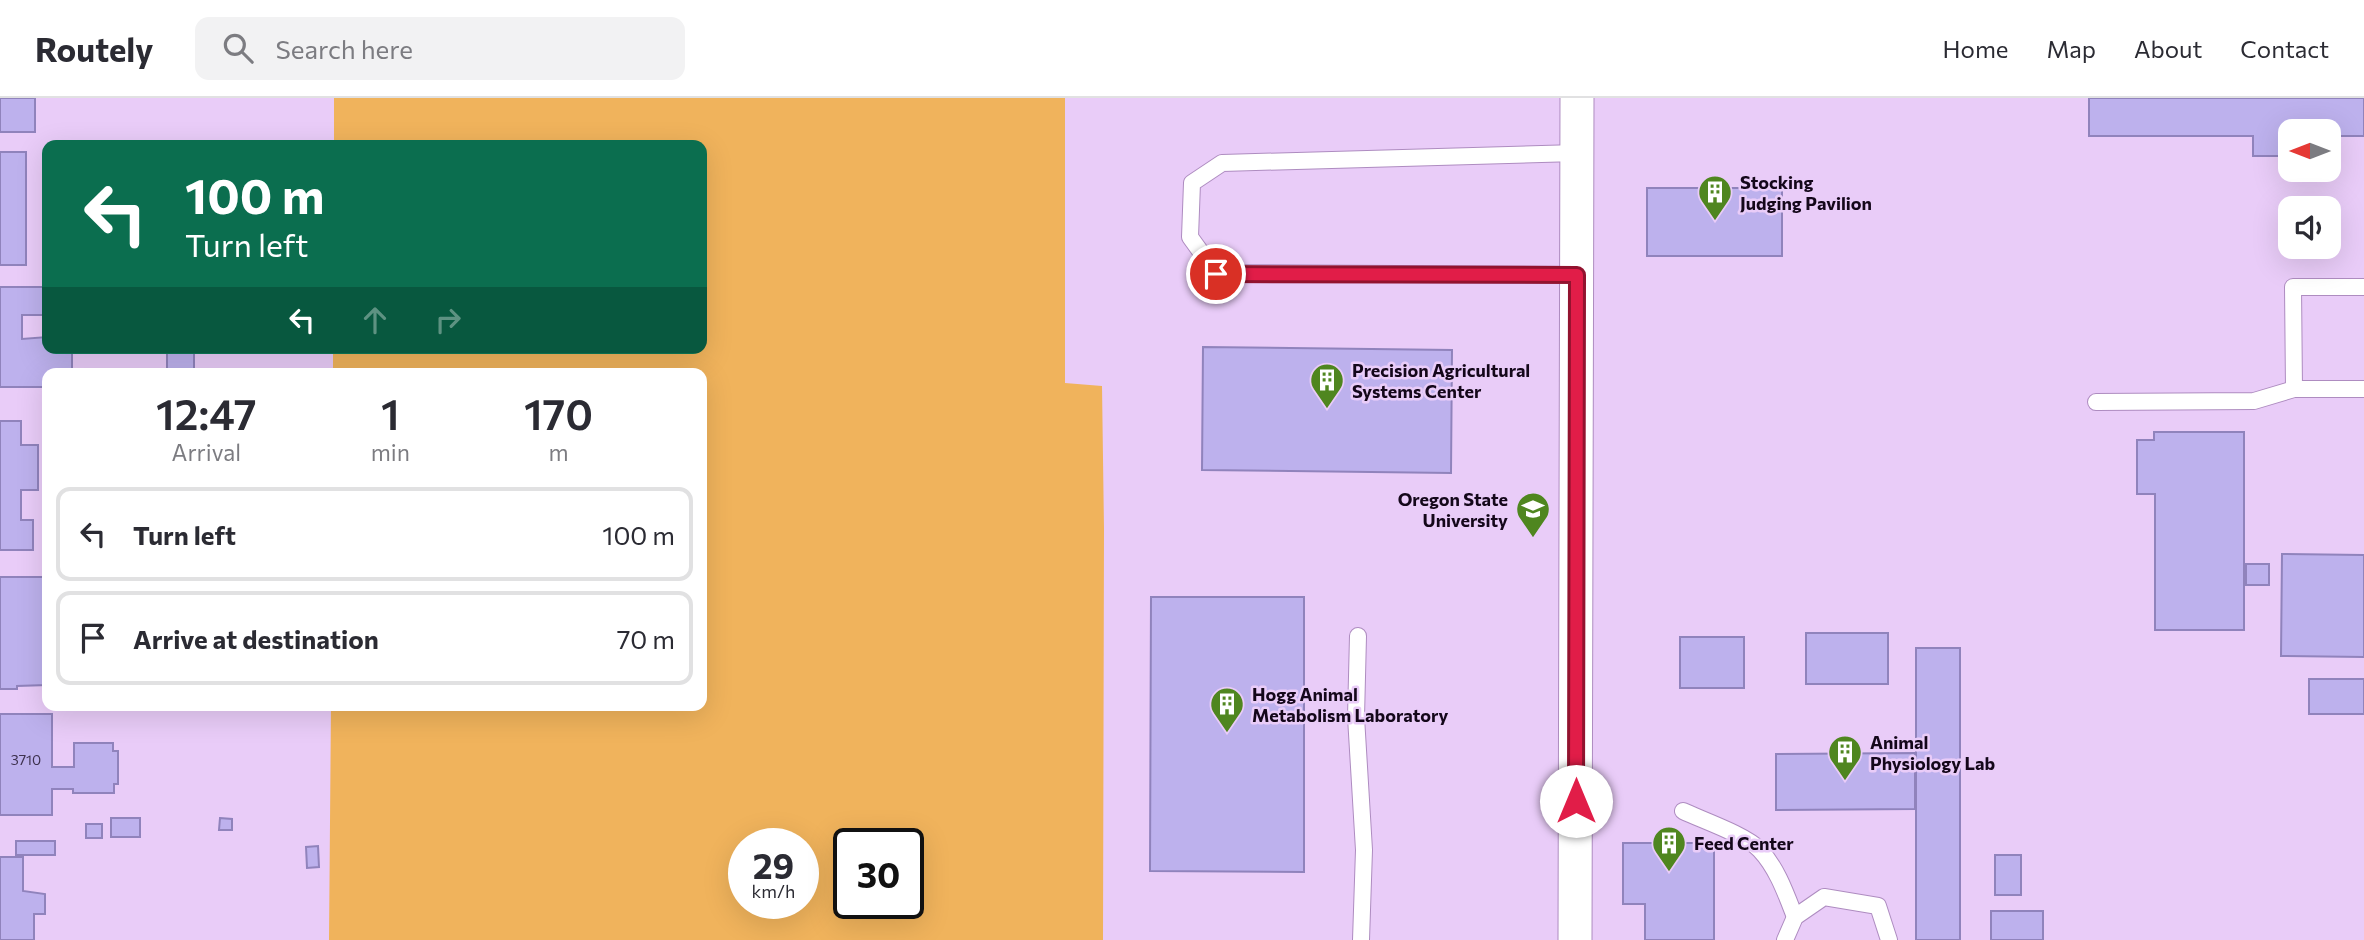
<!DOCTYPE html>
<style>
body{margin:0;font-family:Commissioner,sans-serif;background:#f2f2f3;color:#2b2b33;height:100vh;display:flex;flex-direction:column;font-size:26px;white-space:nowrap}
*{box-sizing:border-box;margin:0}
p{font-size:23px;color:#7c7c81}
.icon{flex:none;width:38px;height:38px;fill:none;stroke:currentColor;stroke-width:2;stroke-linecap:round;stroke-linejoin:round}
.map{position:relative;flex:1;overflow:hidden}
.sheet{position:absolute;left:42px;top:270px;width:665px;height:343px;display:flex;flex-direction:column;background:#fff;border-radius:14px;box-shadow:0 7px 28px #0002}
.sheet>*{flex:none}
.hud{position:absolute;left:42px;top:42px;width:665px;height:214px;border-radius:14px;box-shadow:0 7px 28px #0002;background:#0b6e4f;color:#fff;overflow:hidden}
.needle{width:46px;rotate:270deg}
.tools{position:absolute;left:2278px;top:21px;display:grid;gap:14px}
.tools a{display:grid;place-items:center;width:63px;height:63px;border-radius:14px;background:#fff;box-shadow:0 7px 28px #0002;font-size:35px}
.speed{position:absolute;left:728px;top:730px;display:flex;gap:14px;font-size:35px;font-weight:700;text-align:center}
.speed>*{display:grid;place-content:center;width:91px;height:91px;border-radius:50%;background:#fff;box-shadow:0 7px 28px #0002;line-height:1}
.speed small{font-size:18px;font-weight:400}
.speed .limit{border:4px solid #111;border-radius:10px;background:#fff;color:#111}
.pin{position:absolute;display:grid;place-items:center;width:60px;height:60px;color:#fff;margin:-30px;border:4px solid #fff;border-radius:50%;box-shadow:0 2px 7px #0007}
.me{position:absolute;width:77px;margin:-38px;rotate:0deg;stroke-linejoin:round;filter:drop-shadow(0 0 5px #0008)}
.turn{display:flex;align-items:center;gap:24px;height:147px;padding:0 28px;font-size:32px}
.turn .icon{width:91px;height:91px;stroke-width:2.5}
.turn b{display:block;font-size:49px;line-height:60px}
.lanes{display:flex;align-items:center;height:66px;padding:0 28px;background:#0003;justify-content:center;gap:35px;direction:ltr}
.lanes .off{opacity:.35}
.eta{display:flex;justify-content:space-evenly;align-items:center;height:119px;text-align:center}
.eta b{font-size:42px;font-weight:600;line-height:49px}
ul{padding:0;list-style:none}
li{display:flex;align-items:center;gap:21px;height:94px;margin:0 14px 10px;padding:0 14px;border:4px solid #e1e1e2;border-radius:14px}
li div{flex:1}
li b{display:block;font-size:26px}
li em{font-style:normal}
header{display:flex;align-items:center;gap:42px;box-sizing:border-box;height:98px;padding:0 35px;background:#fff;border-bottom:2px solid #e1e1e2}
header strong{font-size:33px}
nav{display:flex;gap:38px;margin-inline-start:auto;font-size:24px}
.search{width:490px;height:63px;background:#f2f2f3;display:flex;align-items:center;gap:18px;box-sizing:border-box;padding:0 24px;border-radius:14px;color:#7c7c81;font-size:26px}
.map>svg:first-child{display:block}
</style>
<header>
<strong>Routely</strong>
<div class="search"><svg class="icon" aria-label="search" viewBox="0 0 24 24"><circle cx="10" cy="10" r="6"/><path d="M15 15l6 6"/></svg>Search here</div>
<nav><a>Home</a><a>Map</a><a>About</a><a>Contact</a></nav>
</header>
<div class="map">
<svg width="2364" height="842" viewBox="0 0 2364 842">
<rect width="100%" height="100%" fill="#e9ccf8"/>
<path fill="#f0b35c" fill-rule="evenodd" d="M334,0H1065V285L1102,288L1104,431L1103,842H329L331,607H702V275H333V250H702V47H334ZM744,746H803V805H744ZM849,746H908V805H849Z"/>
<g fill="#bdb1ed" stroke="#9083bc" stroke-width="2">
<rect x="0" y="0" width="35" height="34"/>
<polygon points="2089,0 2364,0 2364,38 2329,38 2329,33 2291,33 2291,58 2253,58 2253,38 2089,38"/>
<rect x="0" y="54" width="26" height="113"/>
<rect x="1647" y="90" width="135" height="68"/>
<polygon points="0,189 47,189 47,217 22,217 22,241 47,239 47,250 72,250 72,275 47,275 47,289 0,289"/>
<polygon points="1203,249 1452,252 1451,375 1202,372"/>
<rect x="167" y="255" width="27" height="20"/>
<polygon points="0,323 21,323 21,347 38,347 38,392 21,392 21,422 33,422 33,452 0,452"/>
<polygon points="2154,334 2244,334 2244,532 2155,532 2155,396 2137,396 2137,342 2154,342"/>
<polygon points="2282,456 2364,457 2364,559 2281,558"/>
<rect x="2246" y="466" width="23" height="21"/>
<polygon points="0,479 47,479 47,587 17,588 17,591 0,591"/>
<polygon points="1151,499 1304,499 1304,774 1150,773"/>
<rect x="1806" y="535" width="82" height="51"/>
<rect x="1680" y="539" width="64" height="51"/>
<rect x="1916" y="550" width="44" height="292"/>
<rect x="2309" y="581" width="55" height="35"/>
<polygon points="0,616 52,616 52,669 74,669 74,645 113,645 113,653 118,653 118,686 114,686 114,695 73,695 73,691 52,691 52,717 0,717"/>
<polygon points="1915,655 1915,711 1776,712 1776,656"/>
<rect x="111" y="720" width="29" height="19"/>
<polygon points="220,720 232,721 232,732 219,732"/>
<rect x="86" y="726" width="16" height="14"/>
<rect x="16" y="743" width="39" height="14"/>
<polygon points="1623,745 1714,745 1714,842 1645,842 1645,806 1623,806"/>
<polygon points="318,748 319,769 307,770 306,749"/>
<rect x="1995" y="757" width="26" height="40"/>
<polygon points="0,759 23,759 23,793 45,796 45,816 34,816 34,842 0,842"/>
<rect x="1991" y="813" width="52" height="29"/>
</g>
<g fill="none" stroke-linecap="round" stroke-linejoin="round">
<g stroke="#ae8cc0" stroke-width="18">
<g id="service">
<polyline points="1577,55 1222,65 1192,85 1190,139 1216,175 1577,177"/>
<polyline points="2364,189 2293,189 2294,291 2364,291"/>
<polyline points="2096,304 2254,303 2294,291"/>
<polyline points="1358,538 1356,619 1364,752 1361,842"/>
<path d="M1683,713C1702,722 1746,737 1760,752C1777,770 1786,796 1795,819"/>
<polyline points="1785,842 1795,819 1824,799 1878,808 1889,842"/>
</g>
</g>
<g stroke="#ae8cc0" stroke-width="35">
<polyline id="minor" points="1575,842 1577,0"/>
</g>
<use href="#service" stroke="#fff" stroke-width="16"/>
<use href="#minor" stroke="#fff" stroke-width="33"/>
</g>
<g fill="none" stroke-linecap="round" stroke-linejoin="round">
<g stroke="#92132f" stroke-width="18">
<polyline id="route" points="1216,176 1577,177 1576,703"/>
</g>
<use href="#route" stroke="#e11d48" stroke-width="12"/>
</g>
<defs>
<g id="building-pin" transform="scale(1.75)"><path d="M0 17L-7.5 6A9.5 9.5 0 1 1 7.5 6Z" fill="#4f861f" stroke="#e9ccf8"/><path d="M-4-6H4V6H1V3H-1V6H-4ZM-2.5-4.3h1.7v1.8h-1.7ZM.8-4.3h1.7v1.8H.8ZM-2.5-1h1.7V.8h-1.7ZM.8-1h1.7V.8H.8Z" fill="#fff"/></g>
<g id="university-pin" transform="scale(1.75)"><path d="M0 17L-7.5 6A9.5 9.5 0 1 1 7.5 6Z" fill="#4f861f" stroke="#e9ccf8"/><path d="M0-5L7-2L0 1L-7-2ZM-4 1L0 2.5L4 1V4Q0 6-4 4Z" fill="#fff"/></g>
</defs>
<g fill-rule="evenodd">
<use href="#building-pin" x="1715" y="94"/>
<use href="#building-pin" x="1327" y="282"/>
<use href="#university-pin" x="1533" y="411"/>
<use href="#building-pin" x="1227" y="606"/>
<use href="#building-pin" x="1845" y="654"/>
<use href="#building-pin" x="1669" y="745"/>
</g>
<g text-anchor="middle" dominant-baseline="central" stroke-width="5" stroke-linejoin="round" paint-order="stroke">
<g font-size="14" fill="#3e324f">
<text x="26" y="661">3710</text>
</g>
<g font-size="18" font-weight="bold" fill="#14071a" stroke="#e9ccf8" text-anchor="start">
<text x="1740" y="84">Stocking<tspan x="1740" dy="21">Judging Pavilion</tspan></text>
<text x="1352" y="272">Precision Agricultural<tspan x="1352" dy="21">Systems Center</tspan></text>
<text x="1508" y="401" text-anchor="end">Oregon State<tspan x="1508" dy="21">University</tspan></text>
<text x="1252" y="596">Hogg Animal<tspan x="1252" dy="21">Metabolism Laboratory</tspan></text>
<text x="1870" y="644">Animal<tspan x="1870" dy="21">Physiology Lab</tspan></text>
<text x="1694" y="745">Feed Center</text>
</g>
</g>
</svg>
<div class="tools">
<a><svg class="needle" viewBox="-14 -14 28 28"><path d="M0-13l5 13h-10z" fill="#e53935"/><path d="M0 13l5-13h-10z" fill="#7c7c81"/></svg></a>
<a><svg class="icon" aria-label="sound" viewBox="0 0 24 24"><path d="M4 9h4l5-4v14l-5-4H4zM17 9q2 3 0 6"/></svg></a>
</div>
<div class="speed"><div>29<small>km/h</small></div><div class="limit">30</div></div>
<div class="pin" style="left:1216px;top:176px;background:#d93025"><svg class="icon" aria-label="arrive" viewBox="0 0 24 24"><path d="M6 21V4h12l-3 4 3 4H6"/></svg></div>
<svg class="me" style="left:1576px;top:703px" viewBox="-20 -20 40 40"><circle r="19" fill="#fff"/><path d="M0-13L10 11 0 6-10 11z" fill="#e11d48"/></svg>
<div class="hud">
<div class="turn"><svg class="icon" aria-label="left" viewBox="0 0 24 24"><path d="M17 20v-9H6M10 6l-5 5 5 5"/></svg><div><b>100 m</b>Turn left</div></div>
<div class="lanes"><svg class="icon" aria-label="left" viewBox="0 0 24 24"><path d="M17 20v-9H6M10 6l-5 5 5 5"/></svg><svg class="icon off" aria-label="ahead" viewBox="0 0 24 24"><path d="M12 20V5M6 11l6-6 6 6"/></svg><svg class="icon off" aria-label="right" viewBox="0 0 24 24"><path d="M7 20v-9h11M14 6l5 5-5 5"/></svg></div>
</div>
<section class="sheet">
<div class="eta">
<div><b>12:47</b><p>Arrival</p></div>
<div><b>1</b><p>min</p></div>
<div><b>170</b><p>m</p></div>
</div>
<ul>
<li><svg class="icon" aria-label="left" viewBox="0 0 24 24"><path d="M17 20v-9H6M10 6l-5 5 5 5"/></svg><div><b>Turn left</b></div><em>100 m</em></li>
<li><svg class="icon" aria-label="arrive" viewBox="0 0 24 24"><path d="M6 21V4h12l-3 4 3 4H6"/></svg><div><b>Arrive at destination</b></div><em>70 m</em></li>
</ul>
</section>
</div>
